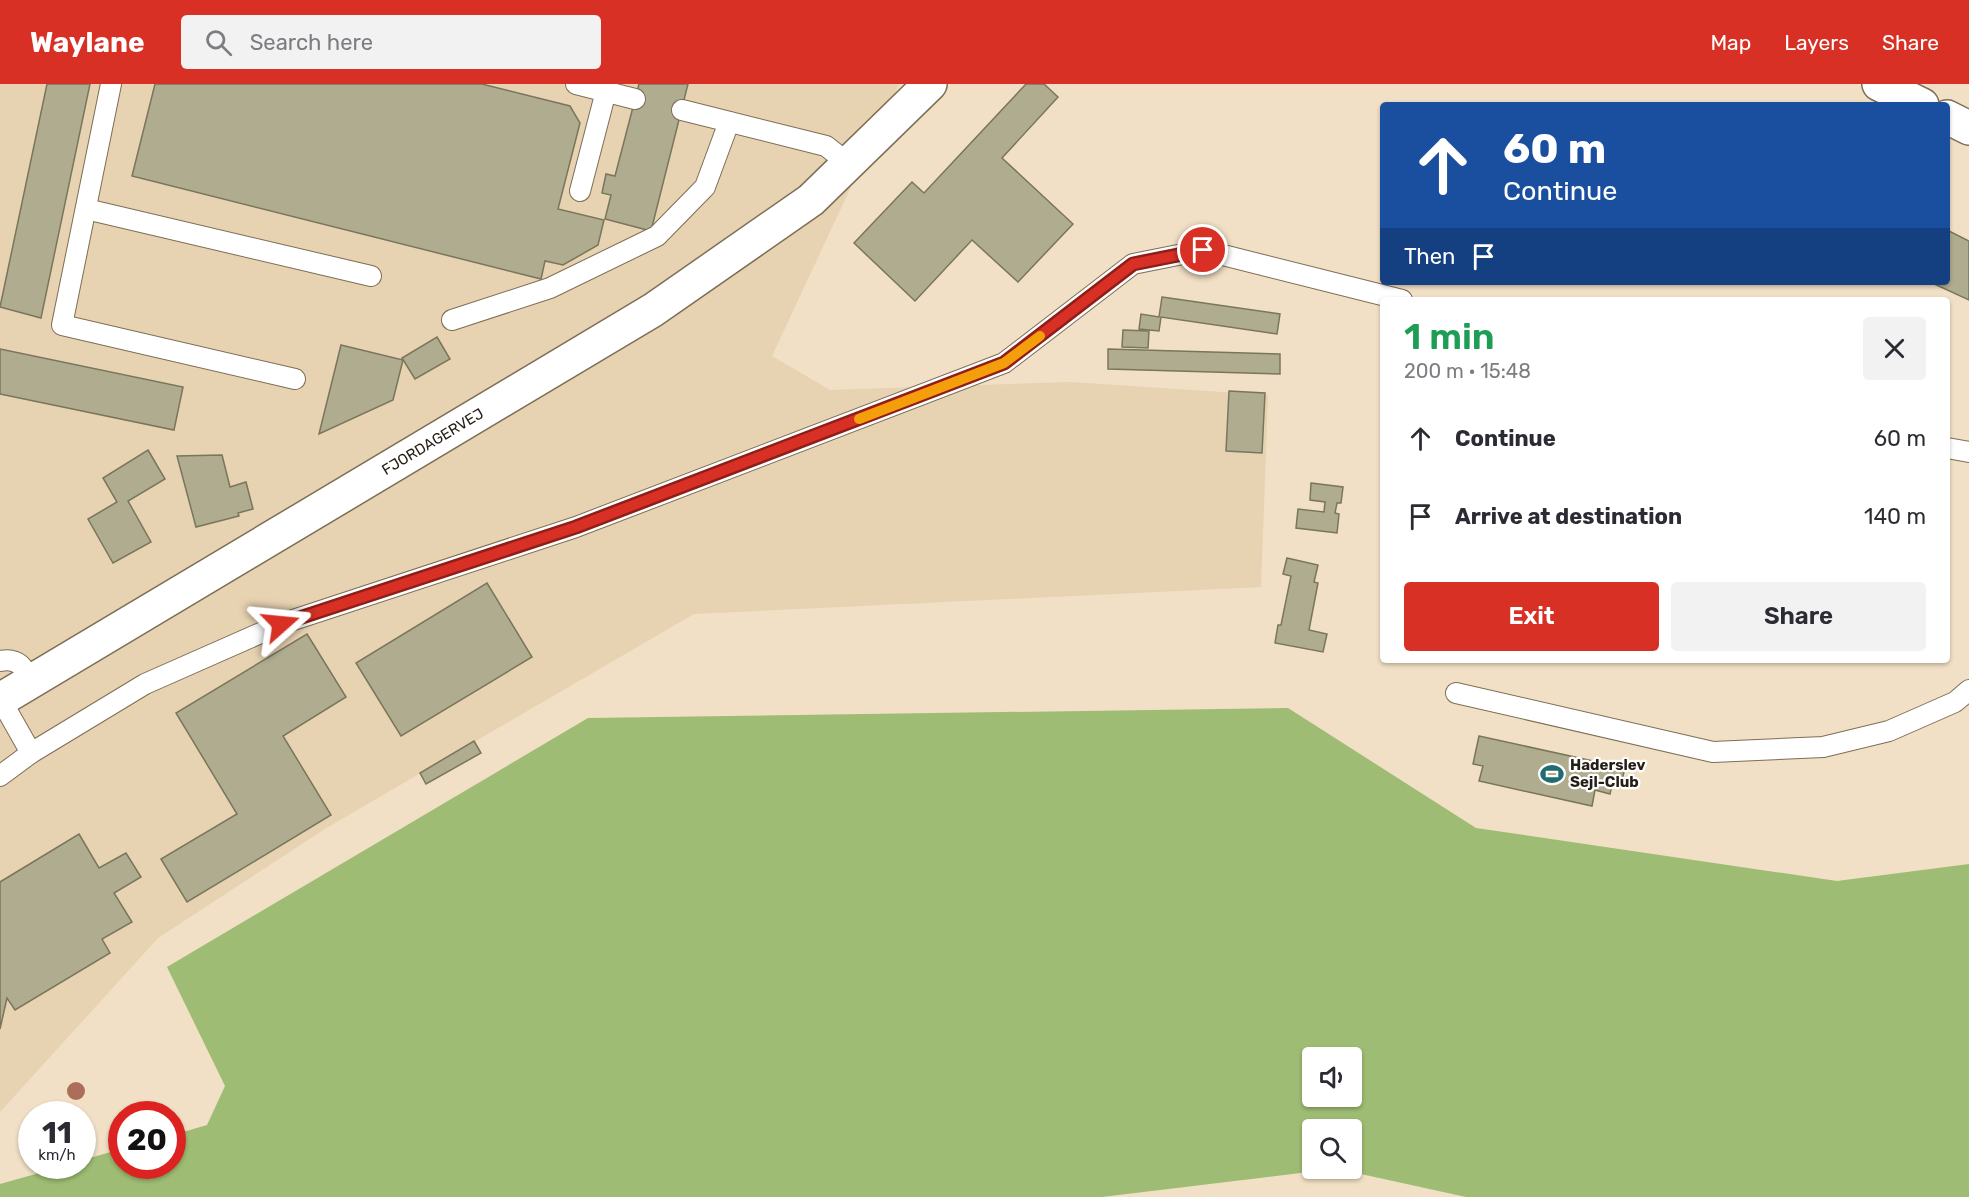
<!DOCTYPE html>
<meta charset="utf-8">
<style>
body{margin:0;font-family:Rubik,sans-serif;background:#f2f2f3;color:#2b2b33;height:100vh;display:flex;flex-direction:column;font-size:22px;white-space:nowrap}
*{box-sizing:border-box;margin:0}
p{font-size:20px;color:#7c7c81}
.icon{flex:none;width:33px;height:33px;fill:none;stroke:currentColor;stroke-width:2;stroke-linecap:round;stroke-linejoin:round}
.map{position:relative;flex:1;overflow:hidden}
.drawer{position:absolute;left:1380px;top:213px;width:570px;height:366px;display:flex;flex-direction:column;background:#fff;border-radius:6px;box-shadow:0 2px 4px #0004}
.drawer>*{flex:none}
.hud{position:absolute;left:1380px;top:18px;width:570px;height:183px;border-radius:6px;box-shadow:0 2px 4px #0004;background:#1a4fa0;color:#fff;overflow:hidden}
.fabs{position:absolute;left:1302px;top:963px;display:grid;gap:12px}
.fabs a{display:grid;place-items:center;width:60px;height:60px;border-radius:6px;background:#fff;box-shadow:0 2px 4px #0004;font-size:30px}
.speed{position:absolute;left:18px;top:1017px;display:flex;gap:12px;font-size:30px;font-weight:700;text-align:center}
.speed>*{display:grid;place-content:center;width:78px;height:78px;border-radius:50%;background:#fff;box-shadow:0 2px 4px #0004;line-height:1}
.speed small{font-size:15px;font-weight:400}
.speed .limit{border:9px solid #d22;background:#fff;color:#111}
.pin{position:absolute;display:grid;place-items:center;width:51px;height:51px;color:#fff;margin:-26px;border:3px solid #fff;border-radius:50%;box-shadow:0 2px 6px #0007}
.me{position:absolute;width:66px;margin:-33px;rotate:72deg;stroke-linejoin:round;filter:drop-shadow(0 0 4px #0008)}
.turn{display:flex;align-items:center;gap:21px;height:126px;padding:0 24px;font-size:27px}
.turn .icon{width:78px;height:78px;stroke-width:2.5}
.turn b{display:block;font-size:42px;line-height:51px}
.then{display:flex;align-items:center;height:57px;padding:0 24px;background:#0003;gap:12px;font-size:22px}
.round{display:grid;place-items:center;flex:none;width:63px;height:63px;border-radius:6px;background:#f2f2f3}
.headline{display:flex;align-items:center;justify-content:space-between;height:102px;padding:0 24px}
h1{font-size:36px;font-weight:600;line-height:45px;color:#1e9e55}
.primary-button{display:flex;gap:12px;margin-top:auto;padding:12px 24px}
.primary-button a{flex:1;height:69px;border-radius:6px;background:#d93025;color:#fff;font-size:24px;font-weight:600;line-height:69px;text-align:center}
.primary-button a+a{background:#f2f2f3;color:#2b2b33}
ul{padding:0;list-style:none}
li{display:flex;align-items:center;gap:18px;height:78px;padding:0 24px}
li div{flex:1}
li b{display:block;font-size:22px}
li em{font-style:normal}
header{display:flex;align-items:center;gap:36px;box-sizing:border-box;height:84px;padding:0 30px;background:#d93025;color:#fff}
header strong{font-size:28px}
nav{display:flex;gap:33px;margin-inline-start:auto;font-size:21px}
.search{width:420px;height:54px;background:#f2f2f3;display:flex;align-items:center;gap:15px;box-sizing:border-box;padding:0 21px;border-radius:6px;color:#7c7c81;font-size:22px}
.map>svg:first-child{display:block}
</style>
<header>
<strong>Waylane</strong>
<div class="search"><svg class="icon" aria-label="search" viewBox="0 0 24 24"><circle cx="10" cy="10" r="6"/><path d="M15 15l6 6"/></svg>Search here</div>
<nav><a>Map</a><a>Layers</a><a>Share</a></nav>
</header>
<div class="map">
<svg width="1969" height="1113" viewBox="0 0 1969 1113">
<rect width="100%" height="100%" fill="#f1e0c5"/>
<polygon fill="#e7d2b1" points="0,0 899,0 772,272 830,306 1070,298 1268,311 1261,503 694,530 328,743 158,854 0,1028"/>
<path fill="#9ebc73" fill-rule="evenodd" d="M1288,624L1476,744L1837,797L1969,780V1113H1466L1338,1085L1352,1084V1046H1312V1084L1333,1085L1102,1113H0V1100L64,1082H82L83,1076L121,1065L122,1082H172L173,1051L207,1041L225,1002L167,883L588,634ZM1312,974H1352V1012H1312Z"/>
<g fill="#afac90" stroke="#79765b" stroke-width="1.5">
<polygon points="47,0 90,0 41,234 0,223"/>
<polygon points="155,0 482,0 570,22 580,39 558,125 604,136 598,161 563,181 545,177 541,195 132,92"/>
<polygon points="639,0 688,0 651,147 605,135 611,111 602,109 606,90 615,92"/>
<polygon points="1026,0 1044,0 1058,13 1002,74 1073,140 1018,198 972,156 915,217 854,159 912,98 924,109"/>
<polygon points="1947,146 1969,157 1969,216 1930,198 1947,198"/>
<polygon points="1162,213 1280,230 1277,250 1161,233 1159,247 1139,245 1141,230 1159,233"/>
<polygon points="1123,246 1149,247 1148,264 1122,263"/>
<polygon points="437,253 450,275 415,295 402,274"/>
<polygon points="341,261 403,276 393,316 319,350"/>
<polygon points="0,265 183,303 174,346 0,310"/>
<polygon points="1108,265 1280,270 1280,290 1108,285"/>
<polygon points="1229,307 1265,309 1262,369 1226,367"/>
<polygon points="148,366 165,395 128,417 151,458 113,479 88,435 117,418 103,394"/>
<polygon points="222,371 230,403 246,398 253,425 238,429 239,432 196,443 177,372"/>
<polygon points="1311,399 1343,403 1341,419 1337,419 1335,429 1339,430 1337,449 1296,444 1298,425 1324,428 1325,418 1310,416"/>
<polygon points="1287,474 1318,481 1314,498 1318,499 1309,546 1327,550 1323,568 1275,559 1278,541 1281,541 1291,492 1283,490"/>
<polygon points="487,499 532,573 401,652 356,579"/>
<polygon points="307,550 346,613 283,652 331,731 187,818 161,775 237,730 176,629"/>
<polygon points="1479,652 1625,684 1620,704 1612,701 1610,710 1595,706 1592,722 1479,697 1483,682 1473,680"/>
<polygon points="474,657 481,669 426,700 420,689"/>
<polygon points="79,750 99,784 126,769 141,793 114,809 132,838 102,855 110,869 15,926 7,914 0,945 0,798"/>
</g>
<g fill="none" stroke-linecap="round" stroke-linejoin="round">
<g stroke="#7d6e56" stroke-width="22">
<g id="lane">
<polyline points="111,0 62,241 295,295"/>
<polyline points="576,0 635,15"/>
<polyline points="682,26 826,62 849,80"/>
<polyline points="580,107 606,7"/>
<polyline points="86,125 371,192"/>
<polyline points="452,236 550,204 657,152 705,103 729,38"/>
<polyline points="1947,364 1969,368"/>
<path d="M0,577C18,573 24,583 31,598"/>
<polyline points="1456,609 1713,668 1823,663 1889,647 1955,618 1969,606"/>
<polyline points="1,616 31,669 145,600 281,540 576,443 1004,279 1133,180 1203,166 1402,216"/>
<polyline points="0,692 31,669"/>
</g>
</g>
<g stroke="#7d6e56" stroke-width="36">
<g id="street">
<path id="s1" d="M0,616L653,226L811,116L930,0"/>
</g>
</g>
<g stroke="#7d6e56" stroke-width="36">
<g id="secondary">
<polyline points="1879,0 1922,21"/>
<polyline points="1947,33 1969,44"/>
</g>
</g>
<use href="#lane" stroke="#fff" stroke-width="20"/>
<use href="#street" stroke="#fff" stroke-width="33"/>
<use href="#secondary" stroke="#fff" stroke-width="33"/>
</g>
<circle fill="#ac6e5a" cx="76" cy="1007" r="9"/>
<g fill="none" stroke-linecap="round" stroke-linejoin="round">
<g stroke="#8d1f18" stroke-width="15">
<polyline id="route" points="281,540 576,443 1004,279 1133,180 1203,166"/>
</g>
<use href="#route" stroke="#d93025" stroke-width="10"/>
<polyline stroke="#f59e0b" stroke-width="10" points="859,335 1004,279 1040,252"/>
</g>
<defs>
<g id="stadium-bare" transform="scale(1.8)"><path d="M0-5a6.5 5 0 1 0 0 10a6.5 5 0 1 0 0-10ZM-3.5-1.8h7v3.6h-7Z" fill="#206c6e" stroke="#fff" stroke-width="2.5" paint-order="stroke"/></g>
</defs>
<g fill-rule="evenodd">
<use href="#stadium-bare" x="1552" y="690"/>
</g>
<g text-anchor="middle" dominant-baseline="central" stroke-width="4.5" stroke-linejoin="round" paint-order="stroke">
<g font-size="15" fill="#251e15" stroke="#fff">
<text stroke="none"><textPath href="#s1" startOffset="504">FJORDAGERVEJ</textPath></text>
</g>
<g font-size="15" font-weight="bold" fill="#251e15" stroke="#fff" text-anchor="start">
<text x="1570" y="681">Haderslev<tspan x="1570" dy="17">Sejl-Club</tspan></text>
</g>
</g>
</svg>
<div class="fabs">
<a><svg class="icon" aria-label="sound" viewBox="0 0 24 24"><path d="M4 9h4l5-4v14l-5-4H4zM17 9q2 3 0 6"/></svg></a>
<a><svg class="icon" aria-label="search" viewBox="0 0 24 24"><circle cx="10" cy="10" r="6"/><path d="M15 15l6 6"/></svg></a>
</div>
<div class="speed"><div>11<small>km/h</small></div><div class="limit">20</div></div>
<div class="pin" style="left:1203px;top:166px;background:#d93025"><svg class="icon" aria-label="arrive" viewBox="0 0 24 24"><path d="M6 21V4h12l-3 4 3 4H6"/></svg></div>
<svg class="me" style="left:281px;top:540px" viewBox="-20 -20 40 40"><path d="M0-17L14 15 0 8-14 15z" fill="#d93025" stroke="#fff" stroke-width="4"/></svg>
<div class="hud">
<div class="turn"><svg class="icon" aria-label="ahead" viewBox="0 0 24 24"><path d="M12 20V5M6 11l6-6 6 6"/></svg><div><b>60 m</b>Continue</div></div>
<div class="then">Then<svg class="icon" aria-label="arrive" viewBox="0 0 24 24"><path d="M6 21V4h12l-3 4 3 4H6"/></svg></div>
</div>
<section class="drawer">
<div class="headline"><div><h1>1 min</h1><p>200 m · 15:48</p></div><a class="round"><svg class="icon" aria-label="close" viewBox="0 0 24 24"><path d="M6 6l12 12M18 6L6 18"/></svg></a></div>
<ul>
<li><svg class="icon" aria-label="ahead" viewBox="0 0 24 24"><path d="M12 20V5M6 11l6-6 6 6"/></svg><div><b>Continue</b></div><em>60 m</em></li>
<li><svg class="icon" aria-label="arrive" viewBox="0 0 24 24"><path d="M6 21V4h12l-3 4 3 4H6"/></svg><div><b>Arrive at destination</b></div><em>140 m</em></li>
</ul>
<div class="primary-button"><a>Exit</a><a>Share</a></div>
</section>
</div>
